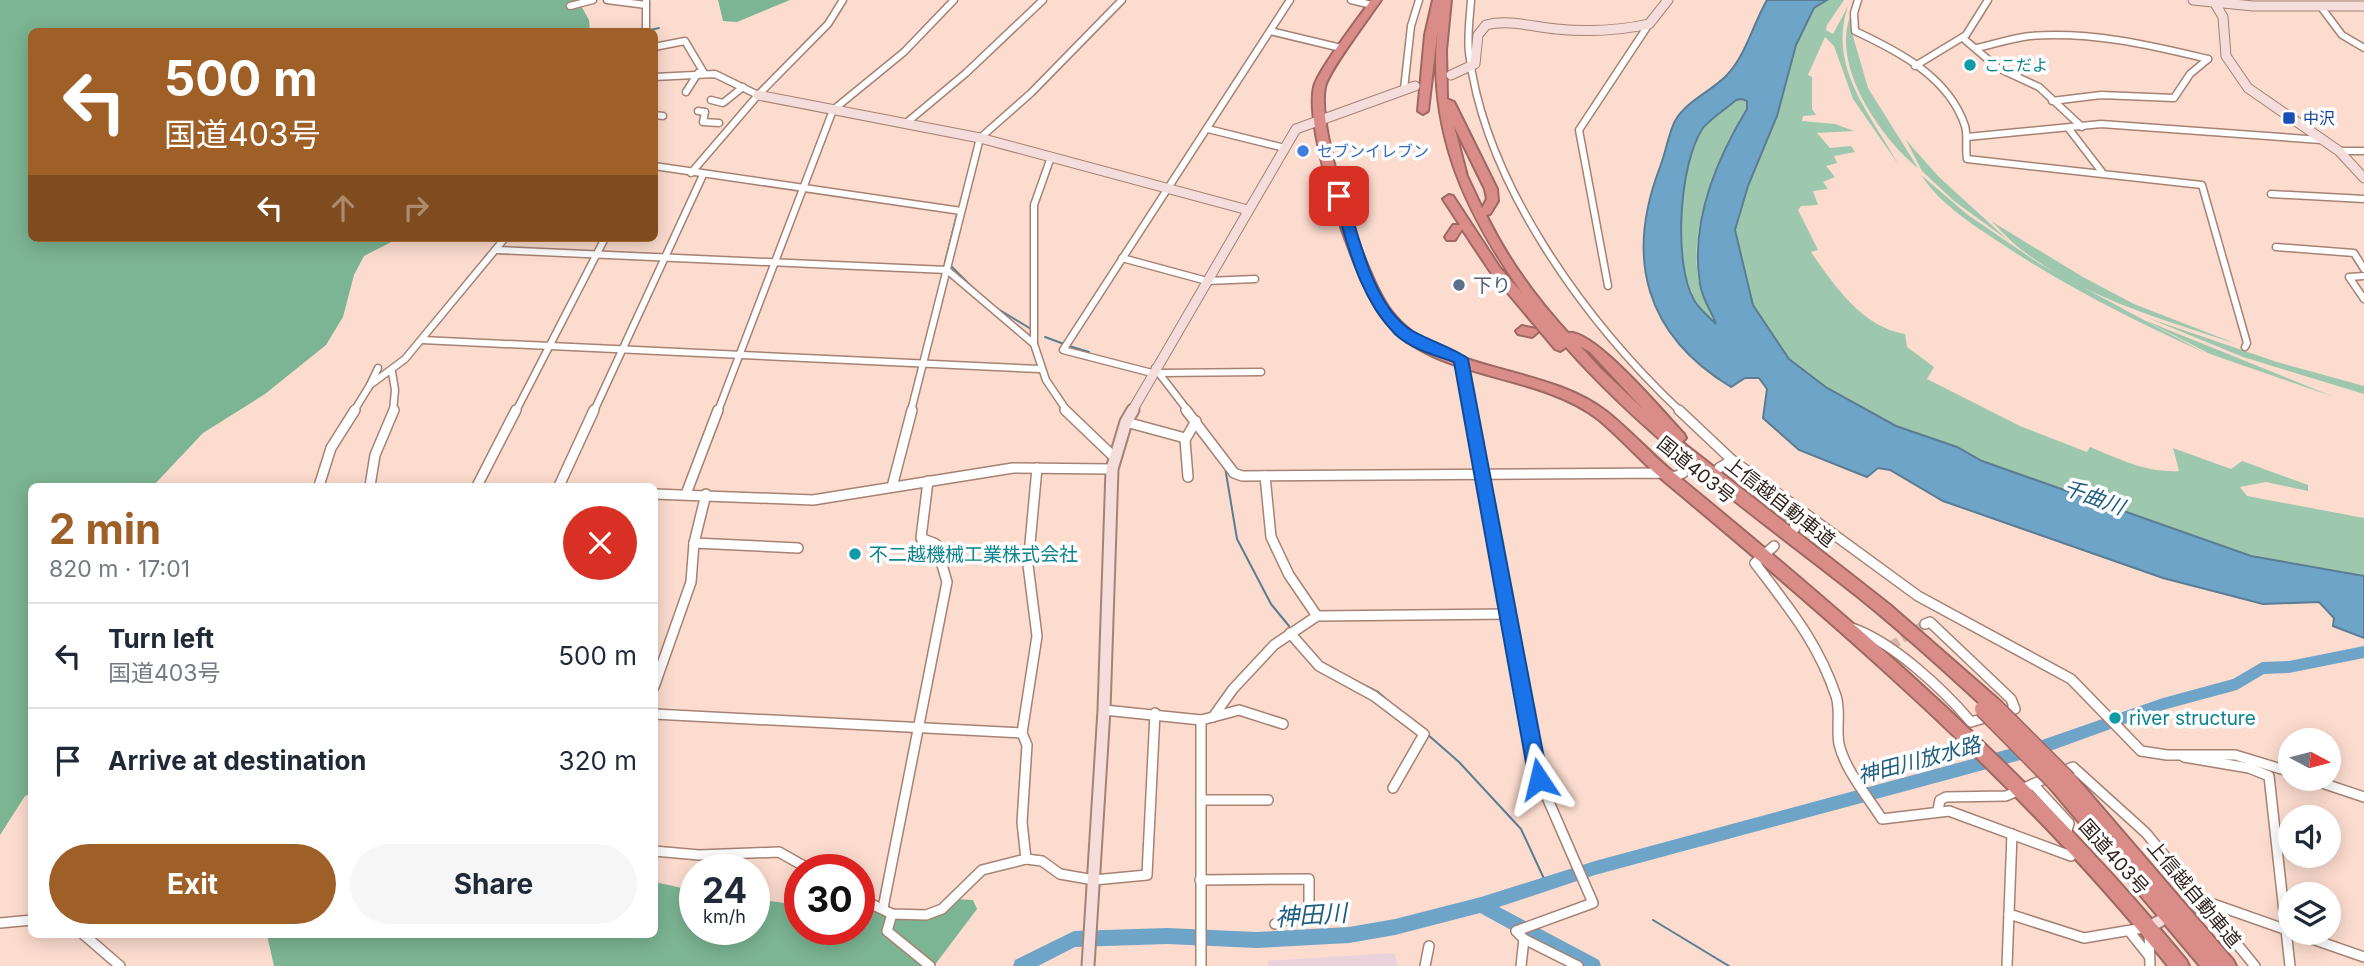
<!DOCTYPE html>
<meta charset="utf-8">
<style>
body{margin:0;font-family:Inter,"Noto Sans JP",sans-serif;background:#f6f6f7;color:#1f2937;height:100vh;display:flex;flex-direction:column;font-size:26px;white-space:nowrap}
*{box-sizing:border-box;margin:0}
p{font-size:23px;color:#747a83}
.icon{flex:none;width:38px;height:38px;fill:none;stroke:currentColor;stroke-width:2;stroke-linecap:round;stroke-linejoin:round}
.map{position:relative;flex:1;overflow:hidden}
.panel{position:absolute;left:28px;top:483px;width:630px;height:455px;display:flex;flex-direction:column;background:#fff;border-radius:10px;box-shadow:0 4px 18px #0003}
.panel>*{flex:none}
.banner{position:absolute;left:28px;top:28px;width:630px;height:214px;border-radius:10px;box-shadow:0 4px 18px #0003;background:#9f6027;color:#fff;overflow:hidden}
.needle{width:46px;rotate:97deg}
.fabs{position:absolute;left:2278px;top:728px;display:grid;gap:14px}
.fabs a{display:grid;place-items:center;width:63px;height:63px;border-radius:50%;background:#fff;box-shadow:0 4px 18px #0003;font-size:35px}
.speed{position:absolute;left:679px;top:854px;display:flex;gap:14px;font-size:35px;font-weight:700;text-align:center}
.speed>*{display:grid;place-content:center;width:91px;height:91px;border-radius:50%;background:#fff;box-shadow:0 4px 18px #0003;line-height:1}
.speed small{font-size:18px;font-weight:400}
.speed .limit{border:10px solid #d22;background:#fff;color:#111}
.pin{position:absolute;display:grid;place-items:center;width:60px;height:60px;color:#fff;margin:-30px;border-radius:14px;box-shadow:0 4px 10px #0006}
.me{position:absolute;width:77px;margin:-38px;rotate:350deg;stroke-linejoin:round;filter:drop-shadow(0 0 5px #0008)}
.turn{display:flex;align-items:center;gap:24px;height:147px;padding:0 21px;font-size:32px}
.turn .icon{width:91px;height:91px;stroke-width:2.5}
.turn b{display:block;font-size:49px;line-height:60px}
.lanes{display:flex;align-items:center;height:66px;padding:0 21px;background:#0003;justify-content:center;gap:35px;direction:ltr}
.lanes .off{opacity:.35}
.round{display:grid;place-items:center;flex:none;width:74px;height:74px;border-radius:37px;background:#f6f6f7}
.summary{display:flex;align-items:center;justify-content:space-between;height:119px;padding:0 21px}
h1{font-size:42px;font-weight:700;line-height:52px;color:#9f6027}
.cta{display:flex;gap:14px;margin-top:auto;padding:14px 21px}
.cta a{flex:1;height:80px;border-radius:42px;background:#9f6027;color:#fff;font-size:28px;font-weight:700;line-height:80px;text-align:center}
.cta a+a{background:#f6f6f7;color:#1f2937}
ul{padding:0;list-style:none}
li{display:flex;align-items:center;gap:21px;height:105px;padding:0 21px;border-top:2px solid #e0e1e3}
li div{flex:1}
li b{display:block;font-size:26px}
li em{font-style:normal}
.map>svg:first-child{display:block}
</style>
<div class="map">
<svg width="2364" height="966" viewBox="0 0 2364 966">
<rect width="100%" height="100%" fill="#fcdccf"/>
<polygon fill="#ead2dd" points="1394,953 1398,966 1268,966 1268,961"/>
<g fill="#9ec8ae">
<path d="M1827,0H1844L1827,25L1826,30L1833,34L1848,6C1827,68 1871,114 1898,164L1853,99L1834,46L1825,37L1808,75L1812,77V109L1816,115L1803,116L1802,121L1835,124L1854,131L1817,133L1830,148L1851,146L1855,152L1834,156L1837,163L1826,166L1835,177L1823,182L1828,189L1813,191L1818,205L1801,206L1798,210L1818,250L1811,252C1834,285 1862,327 1905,334L1907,347L1934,367L1927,379L2020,426L2087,452L2090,447C2119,459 2147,473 2179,471L2173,448L2231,469L2242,461L2308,485V491L2266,482L2240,487L2247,496L2364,518V576L2251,556L1982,461L1957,447L1896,426L1827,388L1789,359L1753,305L1735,230L1748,186L1777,116L1796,45L1814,8Z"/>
<path d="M1851,14L1850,26L1868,88L1918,168C1880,137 1830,65 1851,14Z"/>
<path d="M1742,99L1747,101V109C1717,157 1686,230 1700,288C1704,302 1712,314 1719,327C1711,318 1698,309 1694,298C1674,255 1676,168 1703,129C1710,118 1726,109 1736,100Z"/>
<polygon points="1906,140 1939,177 2009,241 1954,201 1922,171"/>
<path d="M1921,175L1968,215L2040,264L2205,353C2135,321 2066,287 2002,244C1972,224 1941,205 1921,175Z"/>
<path d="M1991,221L2083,277L2134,304L2237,344C2161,319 2081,297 2018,247C2008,239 2000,229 1991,221Z"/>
<polygon points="2148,318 2277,362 2364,386 2364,394 2243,357"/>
<polygon points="2144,320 2334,397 2210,354"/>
</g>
<g fill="#7cb593">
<polygon points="0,0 578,0 589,20 590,31 32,32 32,238 399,238 364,256 354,275 343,317 326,345 265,394 203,433 153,486 32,486 31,794 25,796 0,835"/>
<polygon points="718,0 790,0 737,22 723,21"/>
<polygon points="655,882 695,891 695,929 754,929 754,899 800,905 800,929 859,929 859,912 923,912 954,899 973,900 977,909 934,966 274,966 267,935 654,934"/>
</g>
<path fill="#6da4c7" stroke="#5b7d94" stroke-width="2" fill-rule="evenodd" d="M1767,0H1827L1814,8L1796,45L1777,116L1748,186L1735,230L1753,305L1789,359L1827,388L1896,426L1957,447L1982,461L2251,556L2364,576V638L2333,626L2334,618L2319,602L2263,604L2163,578L1943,501L1890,470L1878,468L1867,477L1799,450L1763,418L1767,389L1759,378H1745L1731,387C1645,335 1625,258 1660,167C1666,152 1668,135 1675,121C1686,101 1712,91 1727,75C1746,55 1753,24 1767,0ZM1742,99L1747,101V109C1716,160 1690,223 1700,284C1702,299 1712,312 1716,324C1709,317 1699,309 1694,300C1673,263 1679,163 1703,128C1711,118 1726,109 1736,100Z"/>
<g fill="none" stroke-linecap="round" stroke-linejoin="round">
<g stroke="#5b7d94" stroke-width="2">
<polyline points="650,30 659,28"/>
<polyline points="945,262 957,214"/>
<polyline points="950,265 973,288"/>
<polyline points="993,306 1031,329"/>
<polyline points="1045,337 1064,344"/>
<polyline points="1069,346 1089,352"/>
<polyline points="1225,467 1237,539 1271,604 1289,626"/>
<polyline points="1354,680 1378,692 1394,706"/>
<polyline points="1427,734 1459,762 1521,829 1546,883"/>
<polyline points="1595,868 1601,872"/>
<polyline points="1653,920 1729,966"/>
</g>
<polygon fill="#6da4c7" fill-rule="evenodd" points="2364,646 2364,658 2289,673 2264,674 2237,690 2163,710 2039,755 1595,875 1499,907 1599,960 1601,966 1577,966 1480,913 1395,935 1349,943 1257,948 1167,944 1075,947 1038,966 1013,966 1015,960 1074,931 1167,928 1257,932 1349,927 1395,919 1481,897 1595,861 2039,741 2163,698 2233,679 2262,662 2289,661"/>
<g stroke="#d3b7ab" stroke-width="9" stroke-dasharray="9 4.5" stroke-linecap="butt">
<polyline points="1683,473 1705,470"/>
<polyline points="1891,646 1925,624"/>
</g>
<g stroke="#a68273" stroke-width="9">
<g id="street-far1">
<polyline points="607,0 646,5"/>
<polyline points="646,0 646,32"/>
<polyline points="1351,0 1372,5"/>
<path d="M1471,0C1470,17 1467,36 1469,53C1485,185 1587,323 1680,411"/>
<path d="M1858,0L1854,13L1855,31C1898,51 1949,77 1965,126C1968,137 1965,148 1967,159L2202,185L2247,343L2245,347"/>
<polyline points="570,6 593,0"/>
<polyline points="2321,7 2342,35 2364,48"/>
<polyline points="1270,31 1341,48"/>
<polyline points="1964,39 1998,68 2039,87 2082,127"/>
<polyline points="654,47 685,41 704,73"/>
<path d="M1977,48C1995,44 2012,38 2030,36C2090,31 2150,45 2208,59"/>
<polyline points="1915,66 1966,35 1988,0"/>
<polyline points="654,77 715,74 758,95"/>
<polyline points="1404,89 1411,26 1419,0"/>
<polyline points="686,92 698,73"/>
<polyline points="711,100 723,103 743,87"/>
<polyline points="2052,101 2101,95 2174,98 2190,74 2208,59"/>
<polyline points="698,111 705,112 703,122 719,123"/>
<polyline points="654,115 663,116"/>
<polyline points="905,124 966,73 1043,0"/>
<polyline points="1208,129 1285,148"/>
<polyline points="2069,129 2102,172"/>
<polyline points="1967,137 2101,124 2321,140"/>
<polyline points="2339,151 2364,151"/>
<polyline points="654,166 961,211"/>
<polyline points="691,173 758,95 828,24 843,0"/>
<polyline points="2271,194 2364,199"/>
<polyline points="2276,247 2354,253 2364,269"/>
<polyline points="496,250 947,270 1034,344 1046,380 1067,411"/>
<polyline points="1122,258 1207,281 1255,279"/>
<polyline points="2364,276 2349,277 2364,299"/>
<polyline points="1608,286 1579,130 1649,24"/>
<polyline points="422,340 1039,369"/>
<polyline points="1034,344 1034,205 1051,157"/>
<polyline points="1460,359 1470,411"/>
<polyline points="1155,368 1188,411"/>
<polyline points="392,372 395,390 393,411"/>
<polyline points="1152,373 1063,350 1290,0"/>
<polyline points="1160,373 1261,372"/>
<polyline points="370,385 378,368"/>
<polyline points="354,411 370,385 405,359 505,238"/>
<polyline points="516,411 605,238"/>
<polyline points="594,411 703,175"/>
<polyline points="718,411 833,110 904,52 954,0"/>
<polyline points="911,411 980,138 1031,93 1122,0"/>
</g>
</g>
<g stroke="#a68273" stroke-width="12">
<g id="street">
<polyline points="1065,410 1114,457"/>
<polyline points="1186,410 1234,473 1242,476 1665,473 1674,477 1683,473"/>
<polyline points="1470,410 1539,779 1593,903 1516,931 1524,939 1521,966"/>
<polyline points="1679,410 1732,460 1918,596 2071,679 2141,751 2167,755 2235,755 2291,772"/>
<polyline points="1126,422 1185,438"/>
<polyline points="1719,468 1732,460"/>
<polyline points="1265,476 1271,537 1289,575 1317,616"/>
<polyline points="1188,477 1185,440 1196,421"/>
<polyline points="1758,481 1757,487 1794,520 1795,528"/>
<polyline points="319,486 331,448 355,410"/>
<polyline points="370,486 375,455 394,410"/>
<polyline points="477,486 516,410"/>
<polyline points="559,486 594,410"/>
<polyline points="892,487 912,410"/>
<polyline points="654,494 813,500 1013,468 1112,469"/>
<polyline points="686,494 718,410"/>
<polyline points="694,543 798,548"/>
<path d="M1774,546L1755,563C1788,607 1818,642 1836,696C1841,712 1836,728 1839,744C1845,770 1868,797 1882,819L1949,811L2071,856"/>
<path d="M1849,627C1891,640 1943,689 1971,722L2015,709L2011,699L1930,622L1925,624"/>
<polyline points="1290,633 1319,666 1374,696 1424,734 1393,788"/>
<polyline points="654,687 691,582 694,543 706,494"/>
<polyline points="1104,710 1201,720 1213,717 1233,689 1274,645 1317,616 1509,614"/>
<polyline points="654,714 1022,733"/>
<polyline points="1213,717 1239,710 1283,724"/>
<polyline points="1201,720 1201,966"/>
<polyline points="2184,757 2249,768 2269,776 2290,966"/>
<polyline points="2061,772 2073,767 2146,833 2255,966"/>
<polyline points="2310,779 2364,797"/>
<polyline points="2033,784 2069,823 2066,835"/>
<polyline points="1201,800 1268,800"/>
<polyline points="1938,810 1940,800 1946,797 2006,796 2049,777"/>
<polyline points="654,851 699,855 779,852 811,870"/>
<polyline points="1026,859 1022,822 1027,745 1022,733 1037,636 1028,565 1037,468"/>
<polyline points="1200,880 1309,879 1309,911 1275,924"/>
<polyline points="859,898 892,914 926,915 942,909 982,870 1026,859 1042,861 1060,874 1094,880 1147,875 1155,713"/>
<polyline points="883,908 947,582 936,544 921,538 928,481"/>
<polyline points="2198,908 2213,904 2287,930"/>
<polyline points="892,914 887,931 930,966"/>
<polyline points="2009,914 2084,938 2149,927 2150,966"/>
<polyline points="0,923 32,920"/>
<polyline points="2129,931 2149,956"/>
<polyline points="2295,933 2364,957"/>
<polyline points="83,934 120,966"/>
<polyline points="1524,939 1578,966"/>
<polyline points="1425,966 1429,946"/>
<polyline points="2007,966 2012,834"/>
</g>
</g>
<g stroke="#a68273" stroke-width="11">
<g id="secondary-far1">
<polyline points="2193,0 2253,6 2364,6"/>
<polyline points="2213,0 2223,17 2226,56 2248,88 2339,151 2364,178"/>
<path d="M1451,75L1475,64L1478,35L1486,25C1508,19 1534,27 1556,29C1588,32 1618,31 1649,24L1668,0"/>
<polyline points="758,95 980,138 1248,210"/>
<polyline points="1132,411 1296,129 1415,86"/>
</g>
</g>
<g stroke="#a68273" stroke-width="15">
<g id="secondary">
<polyline points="2149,927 2160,921"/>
<polyline points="1088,966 1104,710 1112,469 1126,422 1133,410"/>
</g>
</g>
<g stroke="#9e6862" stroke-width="4">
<g id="highway">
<path d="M1371,0H1381C1369,18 1328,71 1325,87C1316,129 1364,275 1391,311C1440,375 1544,363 1607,412C1631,431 1651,454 1674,473C1856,622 2036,777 2186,960L2189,966H2168C2021,784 1843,630 1664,481C1641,461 1621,438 1598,419C1534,370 1431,382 1382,317C1354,280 1304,131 1314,87C1318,70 1359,18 1371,0Z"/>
<path d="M1433,0H1451L1446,50L1447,99L1454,102L1497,189L1498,201L1490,214L1486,215C1507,258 1535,297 1568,333C1593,328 1665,414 1684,434L1686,438L1682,442L1890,605L2001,702L2003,707L2001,712L1995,714L1989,712C1946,672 1903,633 1857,596C1757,517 1651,443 1566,347L1560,351L1555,349L1492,274L1462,229L1455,240H1447L1445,237L1453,225H1460L1443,199L1449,195L1453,196L1500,268L1522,293C1462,207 1425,125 1439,18L1428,111L1423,114L1418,111L1425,35ZM1454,126L1485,189L1487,199L1482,208L1467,176ZM1580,346L1590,352L1643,409L1602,370Z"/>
<polygon points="1522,326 1536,329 1538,332 1532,337 1518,334 1516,331"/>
<polygon points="2068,772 2074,775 2233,960 2236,966 2200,966 2051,789 2049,784 2051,779 2057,776 2061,778"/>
</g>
</g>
<use href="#street-far1" stroke="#fff" stroke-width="6"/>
<use href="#street" stroke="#fff" stroke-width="9"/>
<use href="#secondary-far1" stroke="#f4dddb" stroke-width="9"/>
<use href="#secondary" stroke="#f4dddb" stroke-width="11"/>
<use href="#highway" fill="#da8d88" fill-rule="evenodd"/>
<g stroke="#9e6862" stroke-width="19" stroke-linecap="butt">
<g id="highway-bridge">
<polyline points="1995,707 2068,780"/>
<polyline points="1983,709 2057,784"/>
</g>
</g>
<use href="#highway-bridge" stroke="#da8d88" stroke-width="16"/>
</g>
<path fill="#1a73e8" stroke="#114b97" stroke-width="2" d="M1339,192L1346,196C1359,237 1373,306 1411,330C1423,338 1463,352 1468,359L1548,779L1545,785L1539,788L1532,785L1529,779L1454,362C1434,355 1411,349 1395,334C1358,296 1348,244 1333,196Z"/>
<g fill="#0f9aa8" stroke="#fff" stroke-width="2.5">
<circle cx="1970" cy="65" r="7"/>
<circle cx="855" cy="554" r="7"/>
<circle cx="2115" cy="718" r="7"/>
</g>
<rect fill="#1a4fb4" stroke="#fff" stroke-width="2.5" x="2282" y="111" width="14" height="14" rx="3.5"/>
<circle fill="#3f7fe0" stroke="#fff" stroke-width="2.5" cx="1303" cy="151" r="7"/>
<circle fill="#5c6f8a" stroke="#fff" stroke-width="2.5" cx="1459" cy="285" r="7"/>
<g text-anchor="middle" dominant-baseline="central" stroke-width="7" stroke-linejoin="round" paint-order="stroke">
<g font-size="16" fill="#0d838f" stroke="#fff" text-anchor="start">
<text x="1984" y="65">ここだよ</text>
</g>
<g font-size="16" fill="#164399" stroke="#fff" text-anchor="start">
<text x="2303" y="118">中沢</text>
</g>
<g font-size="16" fill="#366cbe" stroke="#fff" text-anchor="start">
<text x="1317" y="151">セブンイレブン</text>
</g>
<g font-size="19" fill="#4e5e75" stroke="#fff" text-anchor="start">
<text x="1473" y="285">下り</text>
</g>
<g font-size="19" fill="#30221c" stroke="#fff">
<text transform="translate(1696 470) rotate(39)">国道403号</text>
<text transform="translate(1780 502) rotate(38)">上信越自動車道</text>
<text transform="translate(2114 857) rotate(48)">国道403号</text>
<text transform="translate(2194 894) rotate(50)">上信越自動車道</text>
</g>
<g font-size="19" fill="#0d838f" stroke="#fff" text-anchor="start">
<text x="869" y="554">不二越機械工業株式会社</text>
<text x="2129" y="718">river structure</text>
</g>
<g font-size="21" font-style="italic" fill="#1d5e81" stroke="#fff">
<text transform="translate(2094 497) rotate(20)">千曲川</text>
<text transform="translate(1919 760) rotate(-15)">神田川放水路</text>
</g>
<g font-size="24" font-style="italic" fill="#1d5e81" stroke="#fff">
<text transform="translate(1311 915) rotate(-4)">神田川</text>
</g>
</g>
</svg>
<div class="fabs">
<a><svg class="needle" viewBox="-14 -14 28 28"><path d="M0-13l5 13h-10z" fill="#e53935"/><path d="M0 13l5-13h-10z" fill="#747a83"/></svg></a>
<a><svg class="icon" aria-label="sound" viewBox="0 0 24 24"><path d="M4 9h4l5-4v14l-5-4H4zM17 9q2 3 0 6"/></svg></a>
<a><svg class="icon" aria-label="layers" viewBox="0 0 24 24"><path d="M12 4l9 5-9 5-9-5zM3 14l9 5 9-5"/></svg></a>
</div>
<div class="speed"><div>24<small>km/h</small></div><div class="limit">30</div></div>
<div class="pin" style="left:1339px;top:196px;background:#d93025"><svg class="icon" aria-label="arrive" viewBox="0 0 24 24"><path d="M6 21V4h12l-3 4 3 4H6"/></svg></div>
<svg class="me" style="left:1539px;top:779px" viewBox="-20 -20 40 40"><path d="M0-17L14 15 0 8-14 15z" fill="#1a73e8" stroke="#fff" stroke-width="4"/></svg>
<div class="banner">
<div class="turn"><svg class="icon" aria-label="left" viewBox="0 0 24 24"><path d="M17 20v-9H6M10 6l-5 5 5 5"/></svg><div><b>500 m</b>国道403号</div></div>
<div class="lanes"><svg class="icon" aria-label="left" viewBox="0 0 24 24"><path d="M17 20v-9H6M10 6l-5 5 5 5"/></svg><svg class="icon off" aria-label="ahead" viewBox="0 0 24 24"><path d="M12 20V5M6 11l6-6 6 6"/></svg><svg class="icon off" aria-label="right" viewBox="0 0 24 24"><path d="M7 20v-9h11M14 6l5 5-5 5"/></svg></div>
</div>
<section class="panel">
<div class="summary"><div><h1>2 min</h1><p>820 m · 17:01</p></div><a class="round" style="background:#d93025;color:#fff"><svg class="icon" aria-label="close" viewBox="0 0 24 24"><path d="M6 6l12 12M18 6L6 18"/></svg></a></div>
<ul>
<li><svg class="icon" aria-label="left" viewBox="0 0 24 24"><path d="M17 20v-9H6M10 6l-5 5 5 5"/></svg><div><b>Turn left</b><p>国道403号</p></div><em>500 m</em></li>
<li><svg class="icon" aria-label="arrive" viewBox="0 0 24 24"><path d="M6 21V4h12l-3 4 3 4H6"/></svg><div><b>Arrive at destination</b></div><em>320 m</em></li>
</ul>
<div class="cta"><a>Exit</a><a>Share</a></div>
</section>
</div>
